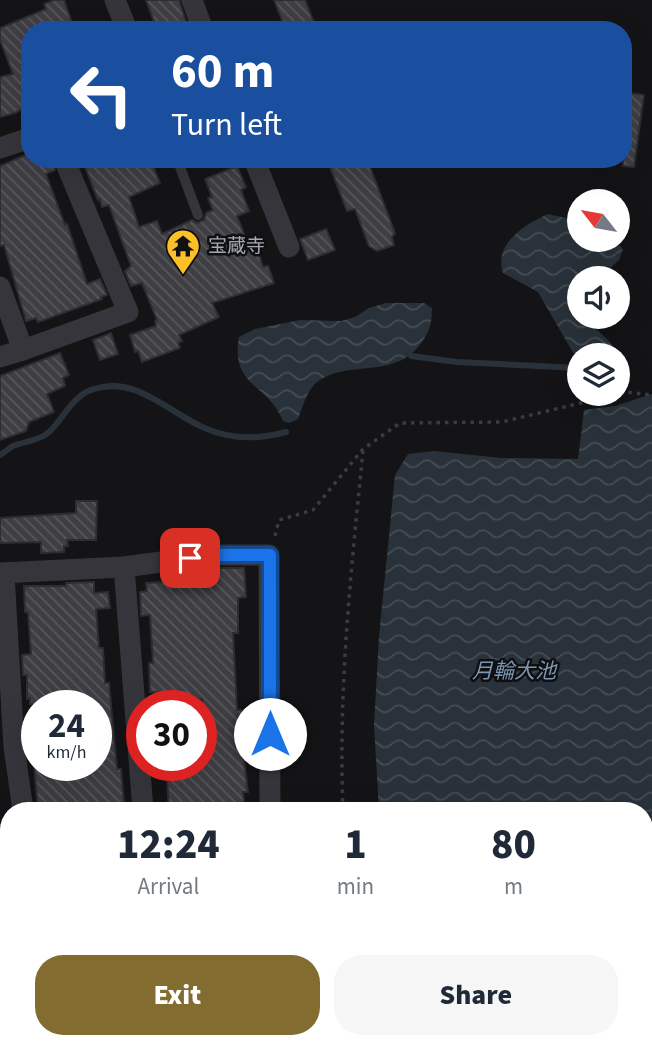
<!DOCTYPE html>
<meta charset="utf-8">
<style>
body{margin:0;font-family:"Source Sans 3","Noto Sans JP",sans-serif;background:#f6f6f7;color:#1f2937;height:100vh;display:flex;flex-direction:column;font-size:26px;white-space:nowrap}
*{box-sizing:border-box;margin:0}
p{font-size:23px;color:#747a83}
.icon{flex:none;width:38px;height:38px;fill:none;stroke:currentColor;stroke-width:2;stroke-linecap:round;stroke-linejoin:round}
.map{position:relative;flex:1;overflow:hidden}
.sheet{position:absolute;left:0px;top:802px;width:653px;height:247px;display:flex;flex-direction:column;background:#fff;border-radius:28px 28px 0 0;box-shadow:0 7px 28px #0002}
.sheet>*{flex:none}
.guide{position:absolute;left:21px;top:21px;width:611px;height:147px;border-radius:28px;box-shadow:0 7px 28px #0002;background:#1a4fa0;color:#fff;overflow:hidden}
.needle{width:46px;rotate:301deg}
.tools{position:absolute;left:567px;top:189px;display:grid;gap:14px}
.tools a{display:grid;place-items:center;width:63px;height:63px;border-radius:50%;background:#fff;box-shadow:0 7px 28px #0002;font-size:35px}
.speed{position:absolute;left:21px;top:690px;display:flex;gap:14px;font-size:35px;font-weight:700;text-align:center}
.speed>*{display:grid;place-content:center;width:91px;height:91px;border-radius:50%;background:#fff;box-shadow:0 7px 28px #0002;line-height:1}
.speed small{font-size:18px;font-weight:400}
.speed .limit{border:10px solid #d22;background:#fff;color:#111}
.pin{position:absolute;display:grid;place-items:center;width:60px;height:60px;color:#fff;margin:-30px;border-radius:14px;box-shadow:0 4px 10px #0006}
.me{position:absolute;width:77px;margin:-38px;rotate:0deg;stroke-linejoin:round;filter:drop-shadow(0 0 5px #0008)}
.turn{display:flex;align-items:center;gap:24px;height:147px;padding:0 35px;font-size:32px}
.turn .icon{width:91px;height:91px;stroke-width:2.5}
.turn b{display:block;font-size:49px;line-height:60px}
.eta{display:flex;justify-content:space-evenly;align-items:center;height:119px;text-align:center}
.eta b{font-size:42px;font-weight:800;line-height:49px}
.button{display:flex;gap:14px;margin-top:auto;padding:14px 35px}
.button a{flex:1;height:80px;border-radius:28px;background:#826c2f;color:#fff;font-size:28px;font-weight:800;line-height:80px;text-align:center}
.button a+a{background:#f6f6f7;color:#1f2937}
.map>svg:first-child{display:block}
</style>
<div class="map">
<svg width="652" height="1047" viewBox="0 0 652 1047">
<defs>
<pattern id="water-waves" width="16" height="10" patternUnits="userSpaceOnUse" patternTransform="scale(1.75)"><rect width="16" height="10" fill="#29323a"/><path d="M0 5q4-4 8 0t8 0" fill="none" stroke="#454d54"/></pattern>
<pattern id="building-back-hatch" width="6" height="6" patternUnits="userSpaceOnUse" patternTransform="scale(1.75)"><rect width="6" height="6" fill="#3e3e43"/><path d="M-1 5l2 2M0 0l6 6M5-1l2 2" fill="none" stroke="#57575c"/></pattern>
</defs>
<rect width="100%" height="100%" fill="#141416"/>
<g fill="url(#water-waves)">
<path d="M548,214L579,221V240H614L623,249L619,260L599,278H579V317C591,326 612,338 617,355H579V363L538,292L503,273C493,244 525,224 548,214Z"/>
<path d="M386,303H424L432,308C432,324 429,334 418,347C391,380 342,358 314,385C306,393 302,409 298,419L289,423L283,421C269,384 230,387 239,337L255,329L300,320L341,321L355,317L369,308Z"/>
<polygon points="652,394 652,1047 458,1047 449,1040 644,1040 644,810 379,810 374,725 379,636 395,475 408,454 434,451 501,458 578,459 584,410 615,406"/>
</g>
<g fill="none" stroke-linecap="round" stroke-linejoin="round">
<g stroke="#29323a" stroke-width="6">
<polyline points="411,356 457,362 579,368"/>
<path d="M0,455C4,453 9,448 13,446C25,441 38,441 48,433C64,419 72,395 94,389C137,375 171,415 207,429C233,440 260,439 286,432"/>
</g>
</g>
<g fill="url(#building-back-hatch)" stroke="#2e2e32" stroke-width="2">
<polygon points="54,0 64,0 73,26 64,30 30,30 30,115 28,116 25,107 15,113 0,117 0,77 13,74 0,40 0,28 46,9 44,4"/>
<polygon points="146,0 179,0 187,25 175,30 157,30"/>
<polygon points="274,0 305,0 317,30 286,30"/>
<polygon points="623,92 644,95 634,167 623,166"/>
<polygon points="30,153 30,159 51,159 55,170 46,174 65,225 67,224 87,284 100,279 107,295 101,297 102,299 38,322 36,318 26,321 4,245 0,246 0,166"/>
<polygon points="82,159 150,159 160,183 129,197 139,227 157,221 162,234 192,220 197,223 204,220 206,213 213,210 208,198 212,197 205,179 237,166 246,187 241,190 249,211 237,216 250,249 257,247 263,267 268,266 274,283 212,303 219,317 179,335 182,341 178,343 180,348 142,362 138,351 135,352 130,335 156,326 155,321 157,320 142,283 131,286 125,271 131,266 109,205 102,207 100,199 98,200"/>
<polygon points="327,159 367,159 395,233 392,237 394,245 377,251 369,246 355,209 347,211"/>
<polygon points="326,229 335,250 308,260 300,239"/>
<polygon points="111,333 118,354 100,360 93,340"/>
<polygon points="60,353 69,375 63,378 65,386 47,394 54,412 29,422 26,431 0,440 0,376"/>
<polygon points="76,501 97,501 96,540 67,540 68,546 64,546 64,552 41,553 41,542 0,543 0,518 76,513"/>
<polygon points="219,568 244,568 246,597 238,598 238,633 233,633 237,710 245,710 246,729 240,729 248,792 243,792 245,810 169,810 166,765 205,765 202,699 160,702 159,692 150,692 149,663 153,663 150,615 141,616 140,592 147,591 146,583 181,581 180,577 219,575"/>
<polygon points="94,582 94,593 108,592 110,608 96,609 99,648 103,648 105,683 109,683 117,769 121,769 124,804 113,805 113,810 38,810 34,765 96,765 96,702 30,704 30,698 27,699 27,675 23,675 22,655 31,654 28,612 25,612 24,586 66,586 66,583"/>
</g>
<g fill="none" stroke-linecap="round" stroke-linejoin="round">
<g stroke="#3b3c42" stroke-width="3.5" stroke-dasharray="3.5 5" stroke-linecap="butt">
<polyline points="275,536 279,520 313,510 363,449 400,423 502,422 626,392 652,395"/>
<path d="M343,810C338,690 351,571 363,451"/>
<polyline points="409,1040 416,1047"/>
</g>
<polyline stroke="#35353b" stroke-width="10" points="177,159 198,215"/>
<g stroke="#35353b" stroke-width="21">
<polyline points="115,0 127,30"/>
<polyline points="192,0 203,30"/>
<polyline points="0,148 30,138"/>
<polyline points="254,159 289,247"/>
<polyline points="0,287 23,350 0,357"/>
<polyline points="23,350 128,312 64,159"/>
<polyline points="124,567 143,810"/>
<polyline points="0,573 124,567 213,555 269,555 270,810"/>
<polyline points="4,574 14,747 23,810"/>
<polyline points="0,924 9,924"/>
<polyline points="68,1040 70,1047"/>
<polyline points="185,1040 186,1047"/>
<polyline points="302,1040 304,1047"/>
</g>
</g>
<g fill="none" stroke-linecap="round" stroke-linejoin="round">
<g stroke="#114b97" stroke-width="18">
<polyline id="route" points="190,558 213,555 270,555 270,734"/>
</g>
<use href="#route" stroke="#1a73e8" stroke-width="12"/>
</g>
<defs>
<g id="temple-pin" transform="scale(1.75)"><path d="M0 17L-7.5 6A9.5 9.5 0 1 1 7.5 6Z" fill="#fcbf26" stroke="#0f0f11"/><path d="M0-6L5-2H3V0L6.5 2.5H4V6H1.5V3h-3V6H-4V2.5H-6.5L-3 0V-2H-5Z" fill="#111"/></g>
</defs>
<g fill-rule="evenodd">
<use href="#temple-pin" x="183" y="246"/>
</g>
<g text-anchor="middle" dominant-baseline="central" stroke-width="5" stroke-linejoin="round" paint-order="stroke">
<g font-size="19" fill="#a5a9b7" stroke="#0f0f11" text-anchor="start">
<text x="208" y="246">宝蔵寺</text>
</g>
<g font-size="21" font-style="italic" fill="#7996b4" stroke="#0f0f11">
<text x="514" y="671">月輪大池</text>
</g>
</g>
</svg>
<div class="tools">
<a><svg class="needle" viewBox="-14 -14 28 28"><path d="M0-13l5 13h-10z" fill="#e53935"/><path d="M0 13l5-13h-10z" fill="#747a83"/></svg></a>
<a><svg class="icon" aria-label="sound" viewBox="0 0 24 24"><path d="M4 9h4l5-4v14l-5-4H4zM17 9q2 3 0 6"/></svg></a>
<a><svg class="icon" aria-label="layers" viewBox="0 0 24 24"><path d="M12 4l9 5-9 5-9-5zM3 14l9 5 9-5"/></svg></a>
</div>
<div class="speed"><div>24<small>km/h</small></div><div class="limit">30</div></div>
<div class="pin" style="left:190px;top:558px;background:#d93025"><svg class="icon" aria-label="arrive" viewBox="0 0 24 24"><path d="M6 21V4h12l-3 4 3 4H6"/></svg></div>
<svg class="me" style="left:270px;top:734px" viewBox="-20 -20 40 40"><circle r="19" fill="#fff"/><path d="M0-13L10 11 0 6-10 11z" fill="#1a73e8"/></svg>
<div class="guide">
<div class="turn"><svg class="icon" aria-label="left" viewBox="0 0 24 24"><path d="M17 20v-9H6M10 6l-5 5 5 5"/></svg><div><b>60 m</b>Turn left</div></div>
</div>
<section class="sheet">
<div class="eta">
<div><b>12:24</b><p>Arrival</p></div>
<div><b>1</b><p>min</p></div>
<div><b>80</b><p>m</p></div>
</div>
<div class="button"><a>Exit</a><a>Share</a></div>
</section>
</div>
